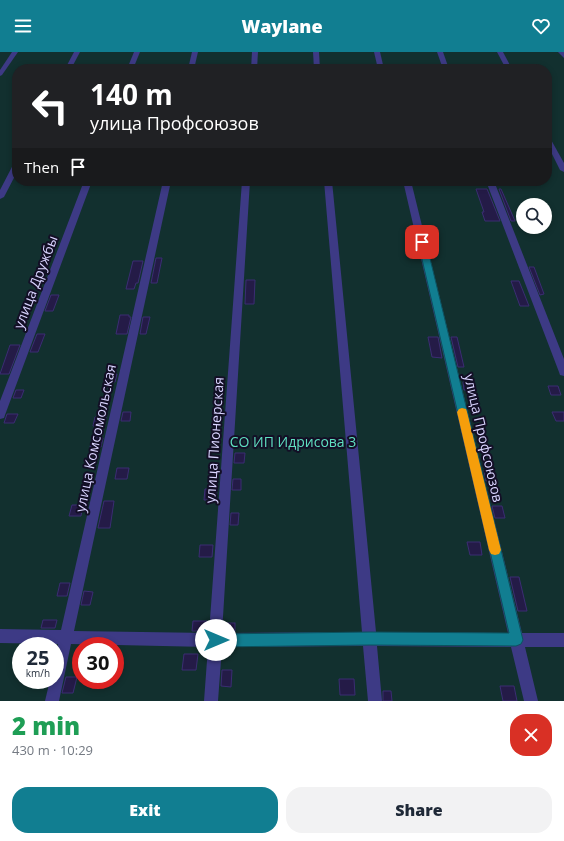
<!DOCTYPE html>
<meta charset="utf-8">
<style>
body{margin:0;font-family:"Open Sans",sans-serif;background:#f2f2f3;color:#1f2937;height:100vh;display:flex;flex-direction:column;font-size:15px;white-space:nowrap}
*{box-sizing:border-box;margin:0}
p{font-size:13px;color:#747a83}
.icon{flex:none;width:22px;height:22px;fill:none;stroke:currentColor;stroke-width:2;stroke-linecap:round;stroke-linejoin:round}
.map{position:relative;height:649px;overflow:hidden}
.drawer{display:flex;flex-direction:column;background:#fff;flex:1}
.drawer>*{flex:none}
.guide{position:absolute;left:12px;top:12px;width:540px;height:122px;border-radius:16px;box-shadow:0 2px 6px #0003;background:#202124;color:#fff;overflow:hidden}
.buttons{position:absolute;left:516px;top:146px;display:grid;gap:8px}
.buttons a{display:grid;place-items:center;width:36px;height:36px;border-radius:50%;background:#fff;box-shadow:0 2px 6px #0003;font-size:20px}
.speed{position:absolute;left:12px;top:585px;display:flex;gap:8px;font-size:20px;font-weight:700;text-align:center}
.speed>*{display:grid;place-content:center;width:52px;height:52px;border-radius:50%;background:#fff;box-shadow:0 2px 6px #0003;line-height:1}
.speed small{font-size:10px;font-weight:400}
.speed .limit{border:6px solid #d22;background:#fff;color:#111}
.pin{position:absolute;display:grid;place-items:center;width:34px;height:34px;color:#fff;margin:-17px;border-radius:8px;box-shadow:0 2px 6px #0006}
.me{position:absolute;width:44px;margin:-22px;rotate:90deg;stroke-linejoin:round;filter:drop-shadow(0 0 3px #0008)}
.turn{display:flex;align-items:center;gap:14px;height:84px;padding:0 12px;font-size:18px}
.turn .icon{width:52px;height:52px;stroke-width:2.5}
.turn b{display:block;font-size:28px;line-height:34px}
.then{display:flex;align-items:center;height:38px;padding:0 12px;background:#0003;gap:8px;font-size:15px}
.round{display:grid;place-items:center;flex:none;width:42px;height:42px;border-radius:16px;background:#f2f2f3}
.headline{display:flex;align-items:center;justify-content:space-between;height:68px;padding:0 12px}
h1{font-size:24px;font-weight:800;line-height:30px;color:#1e9e55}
.primary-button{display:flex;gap:8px;margin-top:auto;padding:8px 12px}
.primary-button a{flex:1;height:46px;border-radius:16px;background:#117e91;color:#fff;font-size:16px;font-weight:800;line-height:46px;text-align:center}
.primary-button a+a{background:#f2f2f3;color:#1f2937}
header{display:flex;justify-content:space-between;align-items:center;height:52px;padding:0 12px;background:#117e91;color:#fff;font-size:18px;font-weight:800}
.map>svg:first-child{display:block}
</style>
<header><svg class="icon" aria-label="menu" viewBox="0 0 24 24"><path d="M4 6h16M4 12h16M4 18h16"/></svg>Waylane<svg class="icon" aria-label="heart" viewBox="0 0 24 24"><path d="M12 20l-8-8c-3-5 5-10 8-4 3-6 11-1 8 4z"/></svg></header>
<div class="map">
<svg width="564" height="649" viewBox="0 0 564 649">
<rect width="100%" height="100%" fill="#130f26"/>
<path fill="#12302f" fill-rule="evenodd" d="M0,0H564V649H0ZM17,17H547V129H17ZM523,153H545V175H523ZM21,594H55V628H21ZM81,594H115V628H81Z"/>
<g fill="#241b47" stroke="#3b2d73">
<polygon points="476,137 487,137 500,169 485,169 482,160 484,160"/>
<polygon points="499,137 501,137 515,169 511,169"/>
<polygon points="156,206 162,206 157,231 151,231"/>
<polygon points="133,209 143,209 138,231 136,231 134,237 126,237"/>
<polygon points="529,215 534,215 544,242 540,243"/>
<polygon points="246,228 255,228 254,252 245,252"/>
<polygon points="511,229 519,229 529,254 520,254"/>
<polygon points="51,243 59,243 53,259 45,259"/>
<polygon points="120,263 129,263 129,265 131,265 127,282 116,282"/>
<polygon points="143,265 150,265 146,282 140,282"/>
<polygon points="37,282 45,282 38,300 30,300"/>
<polygon points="428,285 438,285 442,306 432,305"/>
<polygon points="451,285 457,285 464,315 458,315"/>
<polygon points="10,293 20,293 9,322 0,322"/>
<polygon points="108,322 117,322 115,330 105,330"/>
<polygon points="463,330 473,330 475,338 464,338"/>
<polygon points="548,334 558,334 561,343 551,343"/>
<polygon points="16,338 24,338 21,346 13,346"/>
<polygon points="123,360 131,360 130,369 121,369"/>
<polygon points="552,360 564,360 564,369 556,369"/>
<polygon points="7,362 18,362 14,371 4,371"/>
<polygon points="95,365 106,365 101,386 103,386 101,395 90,395 96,374 93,374"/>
<polygon points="235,401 245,401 244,411 234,411"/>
<polygon points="117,416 129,416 127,427 115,427"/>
<polygon points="484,418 491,418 494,429 486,429"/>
<polygon points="233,427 241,427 241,438 232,438"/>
<polygon points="205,437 217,437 216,448 204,448"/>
<polygon points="104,449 114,449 110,476 98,476"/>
<polygon points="72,453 83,453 81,464 69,464"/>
<polygon points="492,454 502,454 505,466 495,466"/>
<polygon points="231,461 239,461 238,473 230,473"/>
<polygon points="467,490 480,490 482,503 470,503"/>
<polygon points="200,493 213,493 212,505 199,505"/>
<polygon points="510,525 519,525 527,559 518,559"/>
<polygon points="60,531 70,531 67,544 57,544"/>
<polygon points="84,539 93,540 90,553 81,553"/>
<polygon points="43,568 57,568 55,576 41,576"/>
<polygon points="193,569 207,569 208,571 208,579 192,579"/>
<rect x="224" y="571" width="11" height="8"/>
<polygon points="184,602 198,602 196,618 182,618"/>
<polygon points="222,618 232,618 231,635 221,634"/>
<polygon points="66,625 77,625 73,641 62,641"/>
<polygon points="339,627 354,627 355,643 340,643"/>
<polygon points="500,634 514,634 517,649 503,649"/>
<polygon points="383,639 391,639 392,649 383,649"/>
</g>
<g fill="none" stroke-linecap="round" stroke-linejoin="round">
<g fill="#3d3a85" fill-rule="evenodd">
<polygon points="12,0 18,0 2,23 0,24 0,18"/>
<polygon points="74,0 80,0 71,17 65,17"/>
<polygon points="134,0 140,0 133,17 127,17"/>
<polygon points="192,0 198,0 194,17 188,17"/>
<polygon points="252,0 258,0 257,17 251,17"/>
<polygon points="313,0 319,0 320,17 314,17"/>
<polygon points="374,0 380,0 384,17 378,17"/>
<polygon points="437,0 443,0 449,17 443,17"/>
<polygon points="497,0 503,0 512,17 506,17"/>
<polygon points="558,0 564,0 564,6"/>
<polygon points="547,84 550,86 564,111 564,120 560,118 547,92"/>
<polygon points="17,111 17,120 4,145 0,147 0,138 13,113"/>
<polygon points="84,129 92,129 5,363 4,366 0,367 0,349"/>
<polygon points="163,129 171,129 74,579 209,581 242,129 250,129 222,581 362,580 324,129 332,129 376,580 508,581 403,129 411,129 522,581 564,581 564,595 525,595 538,649 524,649 511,595 377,594 382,649 368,649 363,594 222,595 218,649 204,649 208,595 71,592 59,649 45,649 50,628 55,628 55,604 58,592 0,591 0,577 61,578"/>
<polygon points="486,129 494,129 564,307 564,324 560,323 559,320"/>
</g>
</g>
<polygon fill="#117e91" stroke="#0b525e" points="422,188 426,190 523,588 521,592 516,594 370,593 216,595 211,593 209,588 211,584 216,582 370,580 509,581 418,190"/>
<polygon fill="#f59e0b" points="462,356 466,357 467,360 501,498 499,502 495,503 491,502 489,498 457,360 459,357"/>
<g text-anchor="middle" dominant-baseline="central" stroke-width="4" stroke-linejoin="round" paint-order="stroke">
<g font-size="14" fill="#d9d4ff" stroke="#130f26">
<text transform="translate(35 230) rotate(-69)">улица Дружбы</text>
<text transform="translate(95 386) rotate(-78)">улица Комсомольская</text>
<text transform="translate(484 386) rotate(77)">улица Профсоюзов</text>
<text transform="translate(214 388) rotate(-86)">улица Пионерская</text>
</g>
<g font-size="14" fill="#5fe0c0" stroke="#130f26">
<text x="293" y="389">СО ИП Идрисова 3</text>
</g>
</g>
</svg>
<div class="buttons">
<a><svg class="icon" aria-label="search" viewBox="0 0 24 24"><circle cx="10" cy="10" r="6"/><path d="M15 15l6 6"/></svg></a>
</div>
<div class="speed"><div>25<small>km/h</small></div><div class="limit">30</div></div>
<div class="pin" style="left:422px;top:190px;background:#d93025"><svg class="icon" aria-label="arrive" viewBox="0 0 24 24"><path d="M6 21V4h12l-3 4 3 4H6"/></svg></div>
<svg class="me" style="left:216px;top:588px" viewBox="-20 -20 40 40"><circle r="19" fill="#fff"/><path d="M0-13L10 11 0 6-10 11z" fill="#117e91"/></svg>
<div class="guide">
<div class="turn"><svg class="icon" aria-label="left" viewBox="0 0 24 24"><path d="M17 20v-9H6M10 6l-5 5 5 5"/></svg><div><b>140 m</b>улица Профсоюзов</div></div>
<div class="then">Then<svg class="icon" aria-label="arrive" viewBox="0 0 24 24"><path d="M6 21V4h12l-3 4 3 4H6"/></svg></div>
</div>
</div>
<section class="drawer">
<div class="headline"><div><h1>2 min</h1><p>430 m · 10:29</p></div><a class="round" style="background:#d93025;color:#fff"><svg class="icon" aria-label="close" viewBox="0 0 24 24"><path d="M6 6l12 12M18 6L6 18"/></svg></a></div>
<div class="primary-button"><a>Exit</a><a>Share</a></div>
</section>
